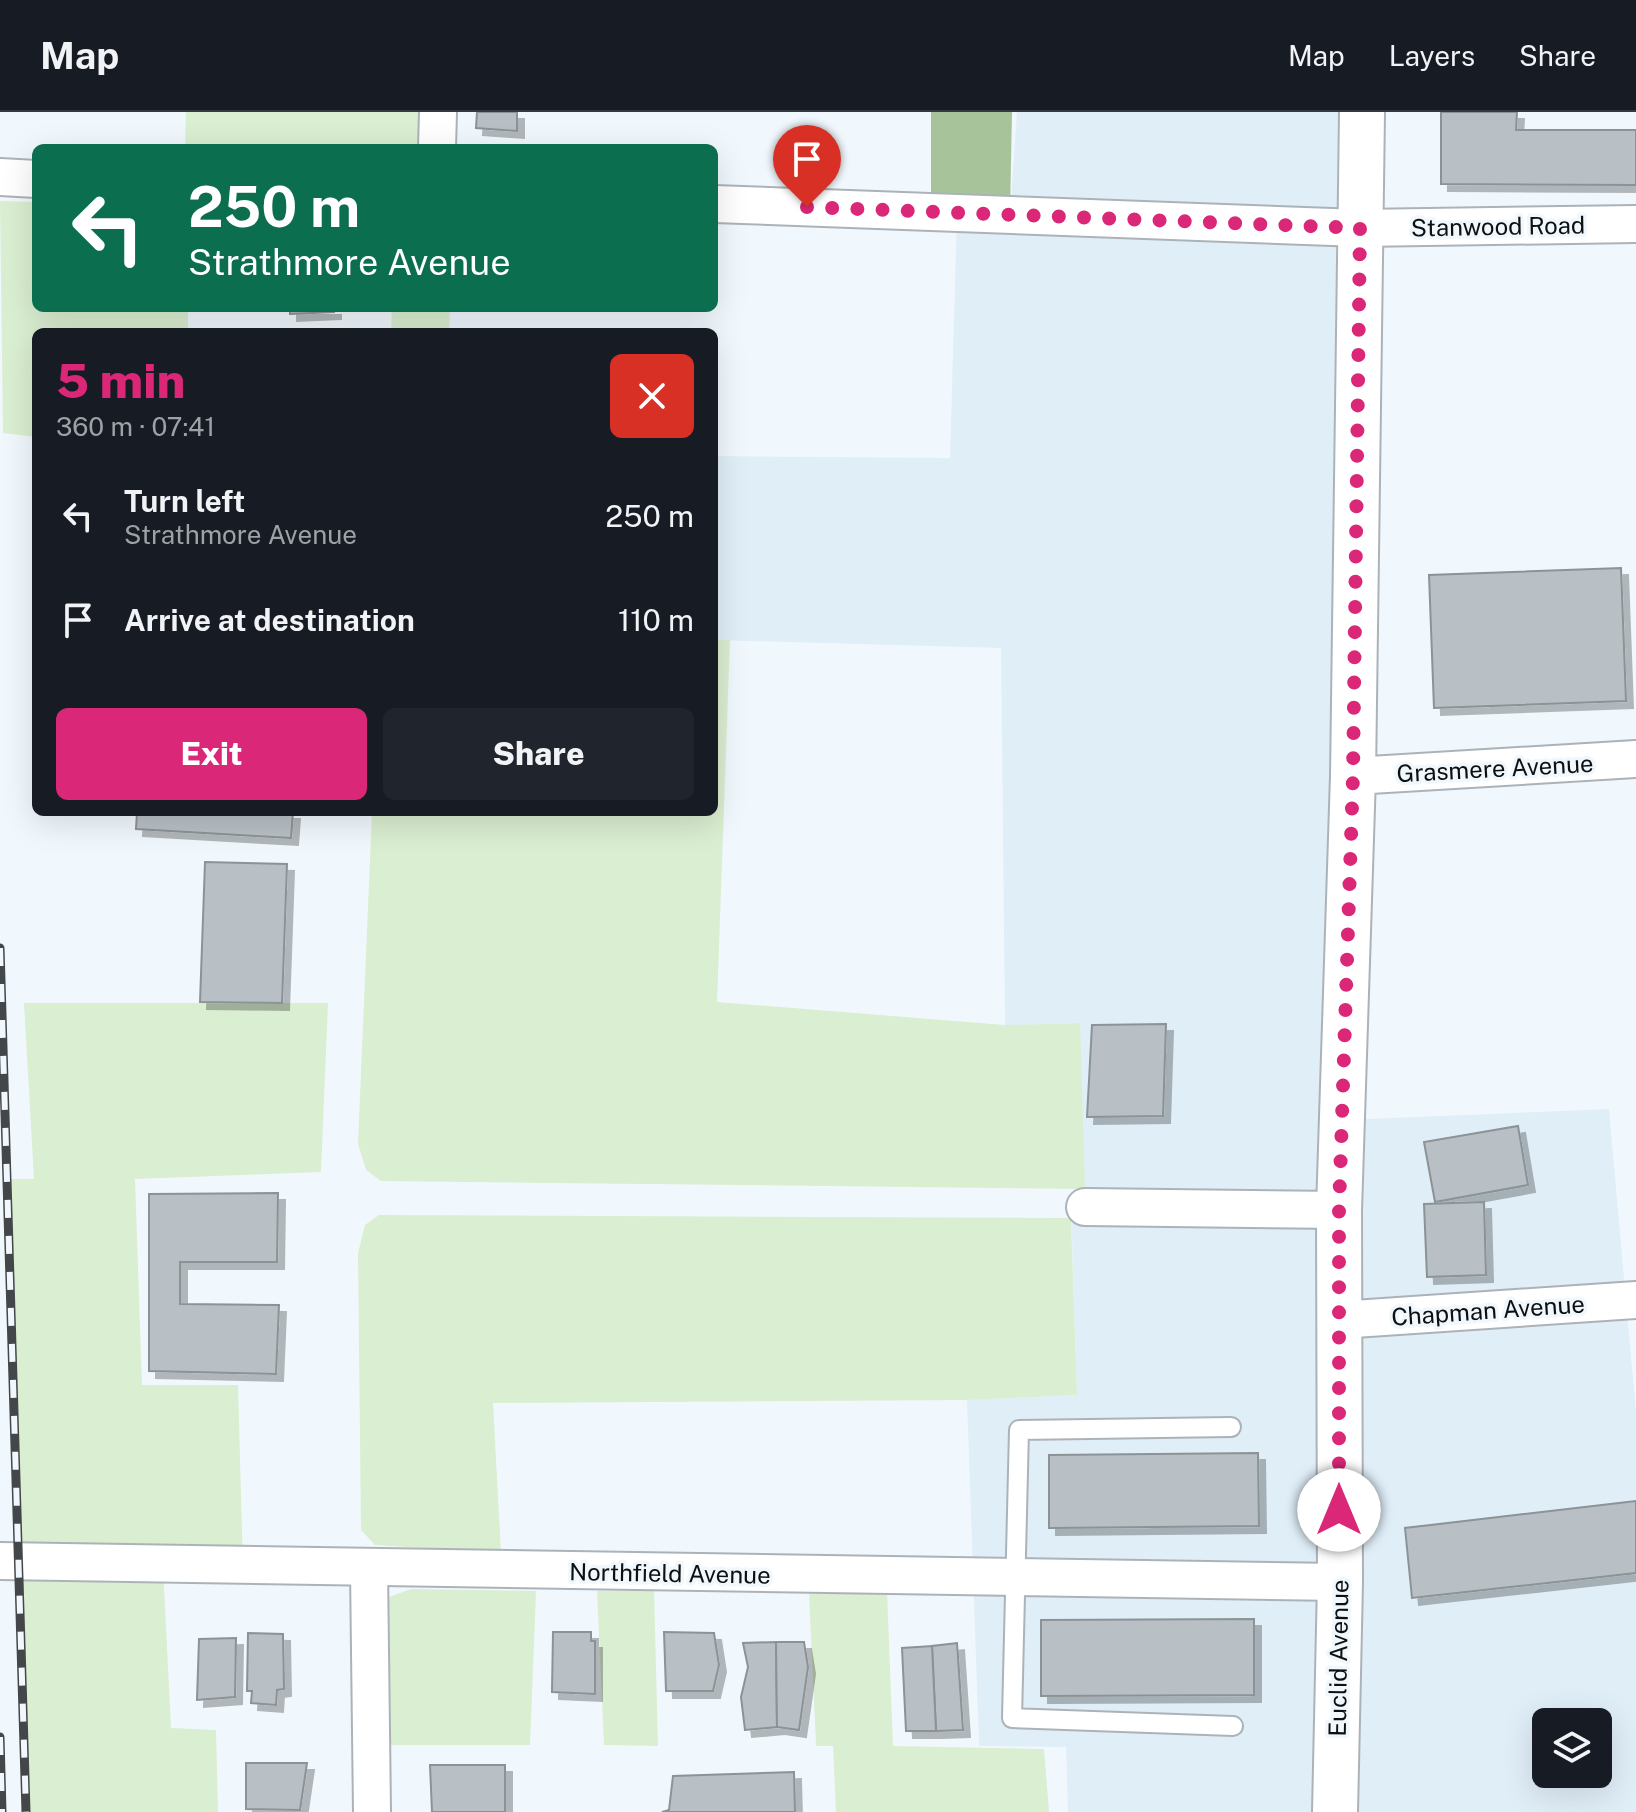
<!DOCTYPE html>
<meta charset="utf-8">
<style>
body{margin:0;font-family:"Public Sans",sans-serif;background:#20242c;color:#f1f3f6;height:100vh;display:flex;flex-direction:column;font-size:30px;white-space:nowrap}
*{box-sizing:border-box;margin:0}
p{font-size:26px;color:#9ea1a6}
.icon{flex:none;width:44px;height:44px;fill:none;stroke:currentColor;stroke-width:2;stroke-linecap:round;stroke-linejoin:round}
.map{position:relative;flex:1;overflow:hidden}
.side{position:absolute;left:32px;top:216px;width:686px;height:488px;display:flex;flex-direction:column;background:#171b24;border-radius:12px;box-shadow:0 8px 32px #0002}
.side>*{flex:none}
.guide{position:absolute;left:32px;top:32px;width:686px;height:168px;border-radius:12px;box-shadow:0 8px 32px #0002;background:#0b6e4f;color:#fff;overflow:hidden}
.buttons{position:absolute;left:1532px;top:1596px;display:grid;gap:16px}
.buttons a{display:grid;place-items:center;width:80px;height:80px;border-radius:12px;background:#171b24;box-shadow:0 8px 32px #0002;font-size:40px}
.pin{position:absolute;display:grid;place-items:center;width:68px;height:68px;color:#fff;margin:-82px -34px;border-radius:50% 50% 50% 0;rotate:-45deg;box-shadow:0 0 8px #0007}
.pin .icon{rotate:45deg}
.me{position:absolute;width:88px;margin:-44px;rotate:0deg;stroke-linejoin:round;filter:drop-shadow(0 0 6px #0008)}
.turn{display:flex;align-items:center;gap:28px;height:168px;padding:0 24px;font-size:36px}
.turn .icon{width:104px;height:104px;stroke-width:2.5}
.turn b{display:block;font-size:56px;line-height:68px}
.round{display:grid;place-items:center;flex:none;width:84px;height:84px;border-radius:12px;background:#20242c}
.summary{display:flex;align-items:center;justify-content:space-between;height:136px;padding:0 24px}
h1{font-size:48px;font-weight:800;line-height:60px;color:#db2777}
.action{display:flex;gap:16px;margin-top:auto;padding:16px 24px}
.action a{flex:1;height:92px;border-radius:12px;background:#db2777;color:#fff;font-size:32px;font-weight:800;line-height:92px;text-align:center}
.action a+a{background:#20242c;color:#f1f3f6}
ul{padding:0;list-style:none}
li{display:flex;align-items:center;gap:24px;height:104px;padding:0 24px}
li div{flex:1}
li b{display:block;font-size:30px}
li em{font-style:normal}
header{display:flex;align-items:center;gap:48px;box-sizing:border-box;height:112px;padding:0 40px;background:#171b24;border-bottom:2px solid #363941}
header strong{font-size:38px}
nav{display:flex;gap:44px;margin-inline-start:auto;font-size:28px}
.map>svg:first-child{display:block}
</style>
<header>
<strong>Map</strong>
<nav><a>Map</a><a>Layers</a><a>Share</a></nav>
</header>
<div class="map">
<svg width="1636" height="1700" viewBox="0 0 1636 1700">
<defs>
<filter id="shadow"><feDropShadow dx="7" dy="7" stdDeviation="0" flood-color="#0004"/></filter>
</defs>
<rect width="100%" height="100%" fill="#f1f8fd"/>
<path fill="#e0eef8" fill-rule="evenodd" d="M1017,0H1362L1343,1008L1609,997L1636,1300V1700H1068L1066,1635L979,1634L967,1288L1077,1283L1071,1094H1085L1079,911L1005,913L1001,536L714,528V344L950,346L957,100L1010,102ZM1546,1610H1598V1662H1546Z"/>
<g fill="#daeed1">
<polygon points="186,0 423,0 422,36 185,36"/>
<polygon points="0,89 36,90 36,196 188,196 188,220 36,220 36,325 3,321"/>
<polygon points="392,196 450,196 449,220 391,220"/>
<polygon points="714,528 730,528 717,890 1005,913 1080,911 1085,1077 381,1069 366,1058 358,1032 372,700 714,700"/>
<polygon points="24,891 328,891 321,1060 135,1067 142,1273 238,1273 243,1455 163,1455 171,1616 216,1618 218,1700 26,1700 7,1067 34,1067"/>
<polygon points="379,1103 1071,1106 1077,1283 967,1288 493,1291 501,1441 375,1433 361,1418 358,1141 365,1113"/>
<polygon points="411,1477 536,1479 530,1633 387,1633 389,1485"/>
<polygon points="597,1479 654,1479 658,1634 604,1633"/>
<polygon points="887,1479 893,1634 1044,1637 1049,1700 836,1700 833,1634 816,1634 809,1480"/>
</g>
<polygon fill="#a7c399" points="931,0 1012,0 1010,102 931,100"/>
<g fill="#b9c0c5" stroke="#8c9397" stroke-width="2" filter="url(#shadow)">
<polygon points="477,0 517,0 517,19 476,16"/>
<polygon points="1441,0 1517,0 1516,18 1636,18 1636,73 1441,72"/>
<polygon points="290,196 334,196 334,200 290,202"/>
<polygon points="1621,456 1626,589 1434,596 1429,463"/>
<polygon points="137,700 293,700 291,726 136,717"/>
<polygon points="205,750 287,752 282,891 200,890"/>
<polygon points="1166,912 1163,1004 1087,1005 1092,913"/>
<polygon points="1518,1014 1528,1073 1435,1090 1424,1030"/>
<polygon points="278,1081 277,1150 180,1150 180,1192 279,1193 276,1262 149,1259 149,1082"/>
<polygon points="1484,1090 1486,1163 1427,1165 1424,1092"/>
<polygon points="1258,1341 1259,1414 1049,1416 1049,1343"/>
<polygon points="1636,1389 1636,1461 1412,1486 1405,1416"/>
<polygon points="1254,1507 1254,1583 1041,1584 1041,1508"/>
<polygon points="553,1520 591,1520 591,1529 595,1529 595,1582 552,1580"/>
<polygon points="664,1520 714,1521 719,1553 713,1579 666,1579"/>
<polygon points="248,1521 283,1522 284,1577 277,1578 276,1593 251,1591 252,1579 247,1579"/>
<polygon points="236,1526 235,1585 197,1588 199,1527"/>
<polygon points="776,1530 777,1615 745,1618 741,1585 748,1555 743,1531"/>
<polygon points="776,1530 804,1530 808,1555 799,1618 777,1615"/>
<polygon points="957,1531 963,1618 936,1619 932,1534"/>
<polygon points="932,1534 936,1619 906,1619 902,1536"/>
<polygon points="246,1651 307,1651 300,1698 246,1697"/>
<polygon points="430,1653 505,1653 505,1700 432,1700"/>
<polygon points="794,1660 795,1700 662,1700 669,1698 673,1664"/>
</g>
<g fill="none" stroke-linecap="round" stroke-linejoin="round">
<g stroke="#acb3b8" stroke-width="22">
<polyline id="service" points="1231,1315 1019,1318 1012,1606 1233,1614"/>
</g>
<g stroke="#acb3b8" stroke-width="40">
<g id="minor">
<polyline points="437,36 438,0"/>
<polyline points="0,65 36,67"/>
<polyline points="714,92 1360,116 1636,112"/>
<polyline points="1353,664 1636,647"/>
<polyline points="1085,1095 1339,1098"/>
<polyline points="1339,1208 1636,1188"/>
<polyline points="0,1449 1340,1470"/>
<polyline points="369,1457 372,1700"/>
</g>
</g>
<g stroke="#acb3b8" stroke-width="48">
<polyline id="primary" points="1335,1700 1340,1470 1339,1098 1353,664 1362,0"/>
</g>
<use href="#service" stroke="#fff" stroke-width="18"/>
<use href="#minor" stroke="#fff" stroke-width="36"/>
<use href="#primary" stroke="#fff" stroke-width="44"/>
<g stroke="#434749" stroke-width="9">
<g id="rail">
<polyline points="0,836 26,1700"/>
<polyline points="0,1625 2,1700"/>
</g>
</g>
<use href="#rail" stroke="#f1f8fd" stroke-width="6" stroke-dasharray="18" stroke-linecap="butt"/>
</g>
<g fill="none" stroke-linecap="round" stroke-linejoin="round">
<polyline stroke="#db2777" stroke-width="14" stroke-dasharray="0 25.2" points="807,95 1360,116 1353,664 1339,1098 1339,1398"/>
</g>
<g text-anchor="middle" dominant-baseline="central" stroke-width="7" stroke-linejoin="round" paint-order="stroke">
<g font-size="24" fill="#0d1011" stroke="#f1f8fd">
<text transform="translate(1498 114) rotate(-1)">Stanwood Road</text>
<text transform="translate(1495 656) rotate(-3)">Grasmere Avenue</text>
<text transform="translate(1488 1198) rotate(-4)">Chapman Avenue</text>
<text transform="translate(670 1461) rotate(1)">Northfield Avenue</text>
<text transform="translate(1338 1546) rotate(-89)">Euclid Avenue</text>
</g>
</g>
</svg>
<div class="buttons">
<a><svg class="icon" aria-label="layers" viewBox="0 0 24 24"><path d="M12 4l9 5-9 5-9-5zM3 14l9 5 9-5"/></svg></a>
</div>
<div class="pin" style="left:807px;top:95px;background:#d93025"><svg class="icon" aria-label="arrive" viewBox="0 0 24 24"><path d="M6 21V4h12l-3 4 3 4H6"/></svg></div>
<svg class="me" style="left:1339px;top:1398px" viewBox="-20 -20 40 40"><circle r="19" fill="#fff"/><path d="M0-13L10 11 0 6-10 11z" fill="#db2777"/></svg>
<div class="guide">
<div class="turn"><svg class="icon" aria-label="left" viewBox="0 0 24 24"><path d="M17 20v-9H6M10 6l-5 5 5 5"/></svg><div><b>250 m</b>Strathmore Avenue</div></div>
</div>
<section class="side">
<div class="summary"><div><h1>5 min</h1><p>360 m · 07:41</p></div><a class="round" style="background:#d93025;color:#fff"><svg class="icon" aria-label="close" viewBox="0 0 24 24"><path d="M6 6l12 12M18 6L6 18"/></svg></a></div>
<ul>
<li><svg class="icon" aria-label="left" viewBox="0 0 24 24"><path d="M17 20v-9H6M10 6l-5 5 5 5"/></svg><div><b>Turn left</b><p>Strathmore Avenue</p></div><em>250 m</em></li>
<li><svg class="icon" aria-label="arrive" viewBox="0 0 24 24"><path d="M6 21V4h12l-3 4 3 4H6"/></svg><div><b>Arrive at destination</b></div><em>110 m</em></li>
</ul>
<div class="action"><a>Exit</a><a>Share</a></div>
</section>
</div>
